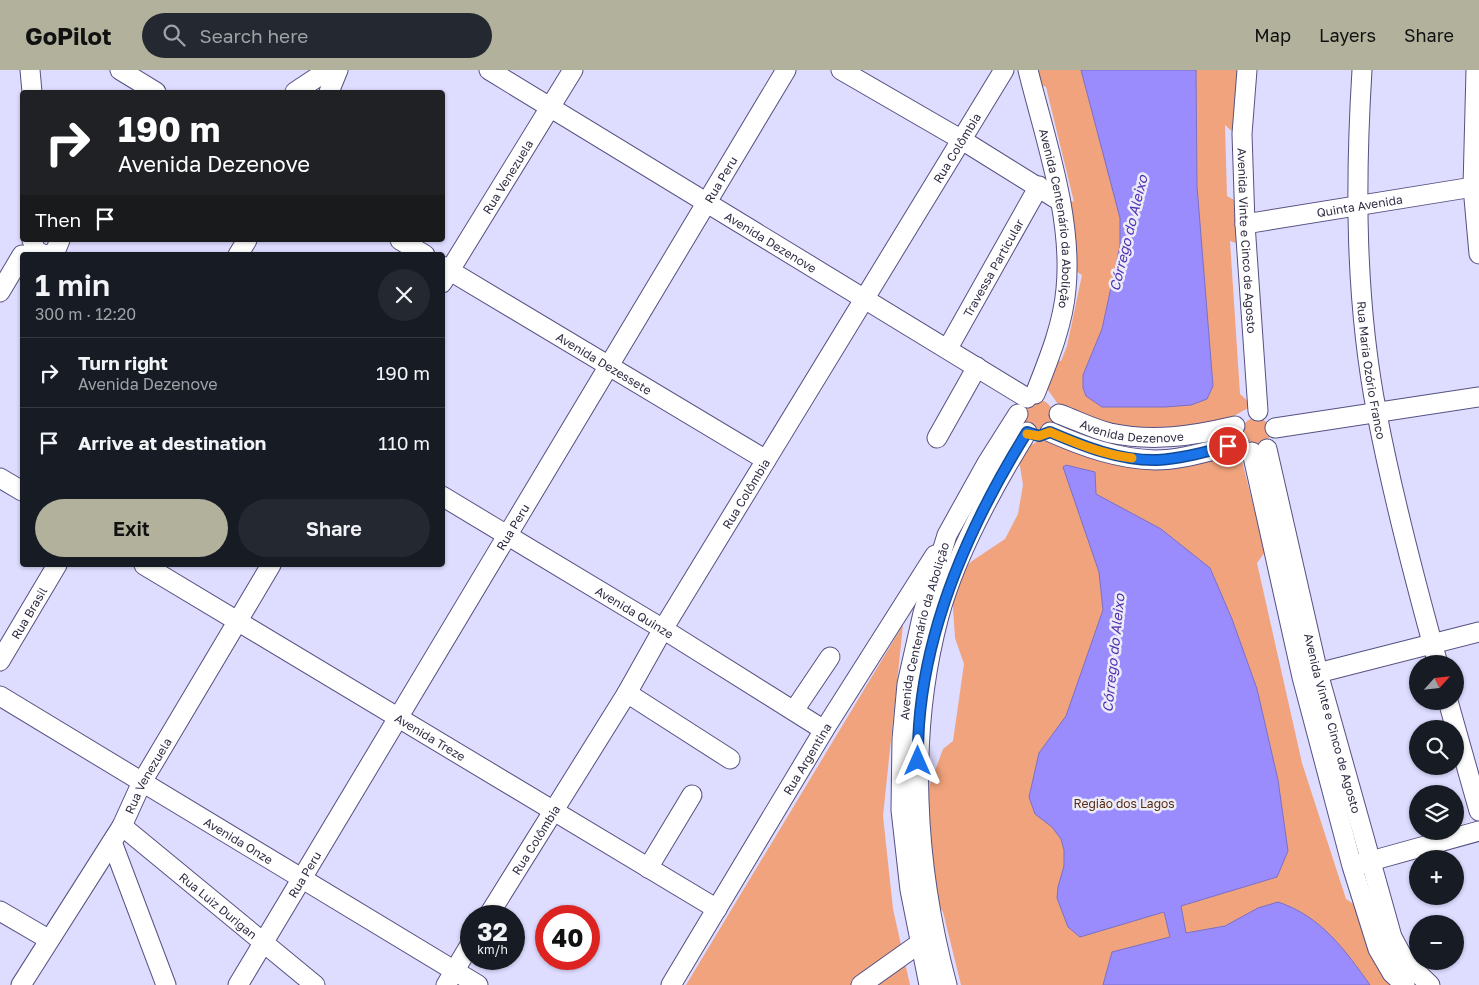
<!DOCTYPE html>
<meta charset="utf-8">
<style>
body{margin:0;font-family:"Golos Text",sans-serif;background:#242831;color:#f1f3f6;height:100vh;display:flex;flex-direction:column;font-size:19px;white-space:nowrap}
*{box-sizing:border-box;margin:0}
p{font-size:16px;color:#9ea1a6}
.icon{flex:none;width:28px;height:28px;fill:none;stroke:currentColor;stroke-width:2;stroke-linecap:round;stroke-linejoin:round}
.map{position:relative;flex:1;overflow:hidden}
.drawer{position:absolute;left:20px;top:182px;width:425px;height:315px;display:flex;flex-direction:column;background:#171b24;border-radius:5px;box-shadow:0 1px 4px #0004}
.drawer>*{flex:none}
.guide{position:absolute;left:20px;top:20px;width:425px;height:152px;border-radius:5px;box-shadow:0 1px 4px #0004;background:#202124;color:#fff;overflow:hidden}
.needle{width:32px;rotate:63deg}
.controls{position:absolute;left:1409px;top:585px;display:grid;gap:10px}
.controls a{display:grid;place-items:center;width:55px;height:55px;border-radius:50%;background:#171b24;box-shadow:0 1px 4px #0004;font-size:25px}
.speed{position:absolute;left:460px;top:835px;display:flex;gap:10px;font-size:25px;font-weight:700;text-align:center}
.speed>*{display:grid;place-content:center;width:65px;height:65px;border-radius:50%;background:#171b24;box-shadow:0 1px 4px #0004;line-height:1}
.speed small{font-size:12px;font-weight:400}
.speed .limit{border:8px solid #d22;background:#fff;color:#111}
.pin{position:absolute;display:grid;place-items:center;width:42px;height:42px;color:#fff;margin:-21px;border:2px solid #fff;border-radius:50%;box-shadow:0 1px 5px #0007}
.me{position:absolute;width:55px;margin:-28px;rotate:0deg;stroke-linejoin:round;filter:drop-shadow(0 0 4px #0008)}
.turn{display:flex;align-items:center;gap:18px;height:105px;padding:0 15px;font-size:22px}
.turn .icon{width:65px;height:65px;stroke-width:2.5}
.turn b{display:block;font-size:35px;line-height:42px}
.then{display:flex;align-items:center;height:48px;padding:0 15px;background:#0003;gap:10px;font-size:19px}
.round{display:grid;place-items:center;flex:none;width:52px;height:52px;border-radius:26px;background:#242831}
.summary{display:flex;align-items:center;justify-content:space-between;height:85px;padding:0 15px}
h1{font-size:30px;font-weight:600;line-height:38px}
.cta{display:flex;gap:10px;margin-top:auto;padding:10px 15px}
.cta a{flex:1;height:58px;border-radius:30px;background:#b1b19c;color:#111;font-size:20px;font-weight:600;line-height:58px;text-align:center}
.cta a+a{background:#242831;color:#f1f3f6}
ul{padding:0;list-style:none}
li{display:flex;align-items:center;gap:15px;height:70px;padding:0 15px;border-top:1px solid #363941}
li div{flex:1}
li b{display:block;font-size:19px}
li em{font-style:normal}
header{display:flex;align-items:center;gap:30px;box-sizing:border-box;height:70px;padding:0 25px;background:#b1b19c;color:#111}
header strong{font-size:24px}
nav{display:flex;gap:28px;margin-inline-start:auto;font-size:18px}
.search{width:350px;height:45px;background:#242831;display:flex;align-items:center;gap:12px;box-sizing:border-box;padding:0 18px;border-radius:28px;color:#9ea1a6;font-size:19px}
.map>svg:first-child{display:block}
</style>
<header>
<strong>GoPilot</strong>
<div class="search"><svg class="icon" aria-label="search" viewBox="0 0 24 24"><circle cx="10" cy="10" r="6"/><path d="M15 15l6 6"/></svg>Search here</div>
<nav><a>Map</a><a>Layers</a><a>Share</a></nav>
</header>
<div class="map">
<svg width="1479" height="915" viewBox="0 0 1479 915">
<rect width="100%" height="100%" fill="#dedcff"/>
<g fill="#f0a37d">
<polygon points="1032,0 1236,0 1240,5 1234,63 1225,55 1227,126 1238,132 1241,175 1230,171 1240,324 1250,333 1250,337 1230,348 1185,358 1141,361 1103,354 1060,337 1048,320 1041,317 1052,288 1061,291 1067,276 1082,205 1071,198 1063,127 1074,132 1046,17 1036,13"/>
<circle cx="1038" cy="345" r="15"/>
<circle cx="1256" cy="362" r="14"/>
<polygon points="1038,371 1052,371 1170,393 1237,385 1241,387 1265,482 1257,493 1302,693 1346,829 1355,835 1376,896 1392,915 961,915 943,842 935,830 925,728 943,679 953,671 964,594 955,568 952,523 962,501 972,491 1005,469 1018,444 1023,415 1019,390 1026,378"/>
<polygon points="903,555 883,746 893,839 910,915 686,915"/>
</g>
<g fill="#9b8cfe" stroke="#7b70c6">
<polygon points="1081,0 1196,0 1197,116 1213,316 1207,329 1191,335 1165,337 1102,337 1086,326 1083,318 1083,305 1102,259 1120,176 1120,148"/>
<path d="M1066,395L1095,402L1096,424L1161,459L1210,498L1232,549L1257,619L1278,710L1288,781L1277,807L1181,836L1186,863L1225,856L1258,838L1278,832C1321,846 1345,880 1370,915H1103L1112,882L1170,867L1164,842L1080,867L1068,857L1057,828L1058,817L1064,796V780L1061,769L1052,757L1035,744L1029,727L1039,683L1066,646L1103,540L1099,502L1063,397Z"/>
</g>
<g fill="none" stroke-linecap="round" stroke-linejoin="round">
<g stroke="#565182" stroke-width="21">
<g id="minor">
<polyline points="30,0 32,22"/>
<polyline points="120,0 156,22"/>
<path id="s1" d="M489,0L1027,328"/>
<polyline points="841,0 962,70 1060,131"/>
<path id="s2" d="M1028,0C1045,69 1073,147 1066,219C1063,255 1048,291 1035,324"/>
<path id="s3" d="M1247,0L1242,64L1245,154L1258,341"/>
<path id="s4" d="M1362,0C1355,114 1355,231 1377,344C1393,428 1415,511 1438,594"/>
<polyline points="1476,0 1473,117 1479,184"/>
<polyline points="295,22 328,0"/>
<polyline points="329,22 338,0"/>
<path id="s5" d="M1245,154L1473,117"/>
<polyline points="32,170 36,181 45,185"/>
<polyline points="400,170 425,185"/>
<polyline points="47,185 55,182 60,170"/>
<polyline points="238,185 247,170"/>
<path id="s6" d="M442,196L766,390"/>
<path id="s7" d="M442,213L573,0"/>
<polyline points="0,222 22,185"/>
<path id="s8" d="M948,278L1039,116"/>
<path id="s9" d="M1059,344C1076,350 1093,359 1110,363C1153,372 1193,366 1235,356"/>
<polyline points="1275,358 1479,327"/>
<path d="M1050,362C1084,377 1118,389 1155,390C1183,390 1212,380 1239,374"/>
<polyline points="937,368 977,297"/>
<path id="s10" d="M1267,379L1318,603L1392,867L1405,891L1430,915"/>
<polyline points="1252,382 1302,607 1352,796 1378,879 1392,903 1405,915"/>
<polyline points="0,408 22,421"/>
<path id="s11" d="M442,426L663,559L824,660"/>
<path id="s12" d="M144,495L717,839"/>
<path id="s13" d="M0,591L57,495"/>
<polyline points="1306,606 1479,562"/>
<polyline points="627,623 730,689"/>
<path id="s14" d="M0,626L478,915"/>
<polyline points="1448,631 1479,741"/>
<polyline points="795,639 830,587"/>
<path id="s15" d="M122,756L315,915"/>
<polyline points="112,772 166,915"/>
<polyline points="1360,794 1479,761"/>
<polyline points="648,798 692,725"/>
<polyline points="0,841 48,869"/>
<path id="s16" d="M488,846L627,623L663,559L1004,0"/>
<path id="s17" d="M21,915L122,756L142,712L271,495"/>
<path id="s18" d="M238,915L786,0"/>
<polyline points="446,915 471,873"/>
<path id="s19" d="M671,915L824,660L935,485"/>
<polyline points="861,915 920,873"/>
<path id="s20" d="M929,915L910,820L901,740L902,669L907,614L923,543L947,465L987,393L1018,344"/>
<path d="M947,915C915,795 907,666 939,546C956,483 993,417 1027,362"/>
</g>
</g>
<use href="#minor" stroke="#fff" stroke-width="19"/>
</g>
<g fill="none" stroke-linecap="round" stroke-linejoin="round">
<g stroke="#114b97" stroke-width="12">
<path id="route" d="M918,691C916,573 966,460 1027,362L1039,366L1050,362C1083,376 1120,391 1157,390C1181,389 1205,382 1228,376"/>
</g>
<use href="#route" stroke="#1a73e8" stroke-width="9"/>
<path stroke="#f59e0b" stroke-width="9" d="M1027,364L1039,366L1050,362C1076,373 1104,385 1132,388"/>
</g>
<g text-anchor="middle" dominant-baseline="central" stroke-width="5" stroke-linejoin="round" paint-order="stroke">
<g font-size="12" fill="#312f45" stroke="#ececf8">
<text stroke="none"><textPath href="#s16" startOffset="900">Rua Colômbia</textPath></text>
<text stroke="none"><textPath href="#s7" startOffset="125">Rua Venezuela</textPath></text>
<text stroke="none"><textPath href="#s18" startOffset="939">Rua Peru</textPath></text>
<text stroke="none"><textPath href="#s5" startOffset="116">Quinta Avenida</textPath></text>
<text stroke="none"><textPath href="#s2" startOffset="152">Avenida Centenário da Abolição</textPath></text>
<text stroke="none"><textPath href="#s3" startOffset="171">Avenida Vinte e Cinco de Agosto</textPath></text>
<text stroke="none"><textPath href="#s1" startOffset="330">Avenida Dezenove</textPath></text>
<text stroke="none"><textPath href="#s8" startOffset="92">Travessa Particular</textPath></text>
<text stroke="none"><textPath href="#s6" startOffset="189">Avenida Dezessete</textPath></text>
<text stroke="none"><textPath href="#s4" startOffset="301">Rua Maria Ozório Franco</textPath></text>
<text stroke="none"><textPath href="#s9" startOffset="76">Avenida Dezenove</textPath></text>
<text stroke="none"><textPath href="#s16" startOffset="495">Rua Colômbia</textPath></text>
<text stroke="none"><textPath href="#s18" startOffset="534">Rua Peru</textPath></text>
<text stroke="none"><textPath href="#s11" startOffset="225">Avenida Quinze</textPath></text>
<text stroke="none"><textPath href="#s13" startOffset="56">Rua Brasil</textPath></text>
<text stroke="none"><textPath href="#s20" startOffset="359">Avenida Centenário da Abolição</textPath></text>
<text stroke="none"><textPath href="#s10" startOffset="282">Avenida Vinte e Cinco de Agosto</textPath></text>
<text stroke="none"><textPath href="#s12" startOffset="334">Avenida Treze</textPath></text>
<text stroke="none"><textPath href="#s19" startOffset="264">Rua Argentina</textPath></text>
<text stroke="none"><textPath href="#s17" startOffset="245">Rua Venezuela</textPath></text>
<text stroke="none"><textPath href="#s16" startOffset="90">Rua Colômbia</textPath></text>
<text stroke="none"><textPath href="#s14" startOffset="279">Avenida Onze</textPath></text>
<text stroke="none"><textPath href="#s18" startOffset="129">Rua Peru</textPath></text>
<text stroke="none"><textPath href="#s15" startOffset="125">Rua Luiz Durigan</textPath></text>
</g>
<g font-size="12" fill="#5a2c13" stroke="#ececf8">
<text x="1124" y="733">Região dos Lagos</text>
</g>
<g font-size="14" font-style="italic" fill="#5230b3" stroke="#ececf8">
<text transform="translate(1128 163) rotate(-76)">Córrego do Aleixo</text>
<text transform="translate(1113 583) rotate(-84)">Córrego do Aleixo</text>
</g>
</g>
</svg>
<div class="controls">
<a><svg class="needle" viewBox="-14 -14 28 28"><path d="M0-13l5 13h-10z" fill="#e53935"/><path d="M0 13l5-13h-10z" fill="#9ea1a6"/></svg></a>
<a><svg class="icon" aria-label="search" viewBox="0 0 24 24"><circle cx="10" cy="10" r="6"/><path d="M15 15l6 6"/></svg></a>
<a><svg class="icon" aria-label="layers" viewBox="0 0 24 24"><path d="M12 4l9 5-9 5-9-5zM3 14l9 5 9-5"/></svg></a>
<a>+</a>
<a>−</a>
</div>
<div class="speed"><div>32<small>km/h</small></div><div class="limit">40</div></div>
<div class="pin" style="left:1228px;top:376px;background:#d93025"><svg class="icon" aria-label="arrive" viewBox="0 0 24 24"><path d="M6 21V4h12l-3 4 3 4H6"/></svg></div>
<svg class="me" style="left:918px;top:691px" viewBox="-20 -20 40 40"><path d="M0-17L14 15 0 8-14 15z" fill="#1a73e8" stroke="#fff" stroke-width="4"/></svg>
<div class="guide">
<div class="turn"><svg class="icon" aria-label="right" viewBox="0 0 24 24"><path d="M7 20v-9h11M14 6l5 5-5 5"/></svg><div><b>190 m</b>Avenida Dezenove</div></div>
<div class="then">Then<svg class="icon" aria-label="arrive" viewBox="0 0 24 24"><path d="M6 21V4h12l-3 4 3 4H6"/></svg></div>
</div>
<section class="drawer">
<div class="summary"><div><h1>1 min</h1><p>300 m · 12:20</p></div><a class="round"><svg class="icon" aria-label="close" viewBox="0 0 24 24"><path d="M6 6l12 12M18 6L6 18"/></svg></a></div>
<ul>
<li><svg class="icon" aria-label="right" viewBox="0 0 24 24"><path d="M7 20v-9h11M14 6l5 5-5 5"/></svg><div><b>Turn right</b><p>Avenida Dezenove</p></div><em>190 m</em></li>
<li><svg class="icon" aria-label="arrive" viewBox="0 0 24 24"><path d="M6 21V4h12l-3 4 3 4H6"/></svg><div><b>Arrive at destination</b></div><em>110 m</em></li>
</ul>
<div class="cta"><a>Exit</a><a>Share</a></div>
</section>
</div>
